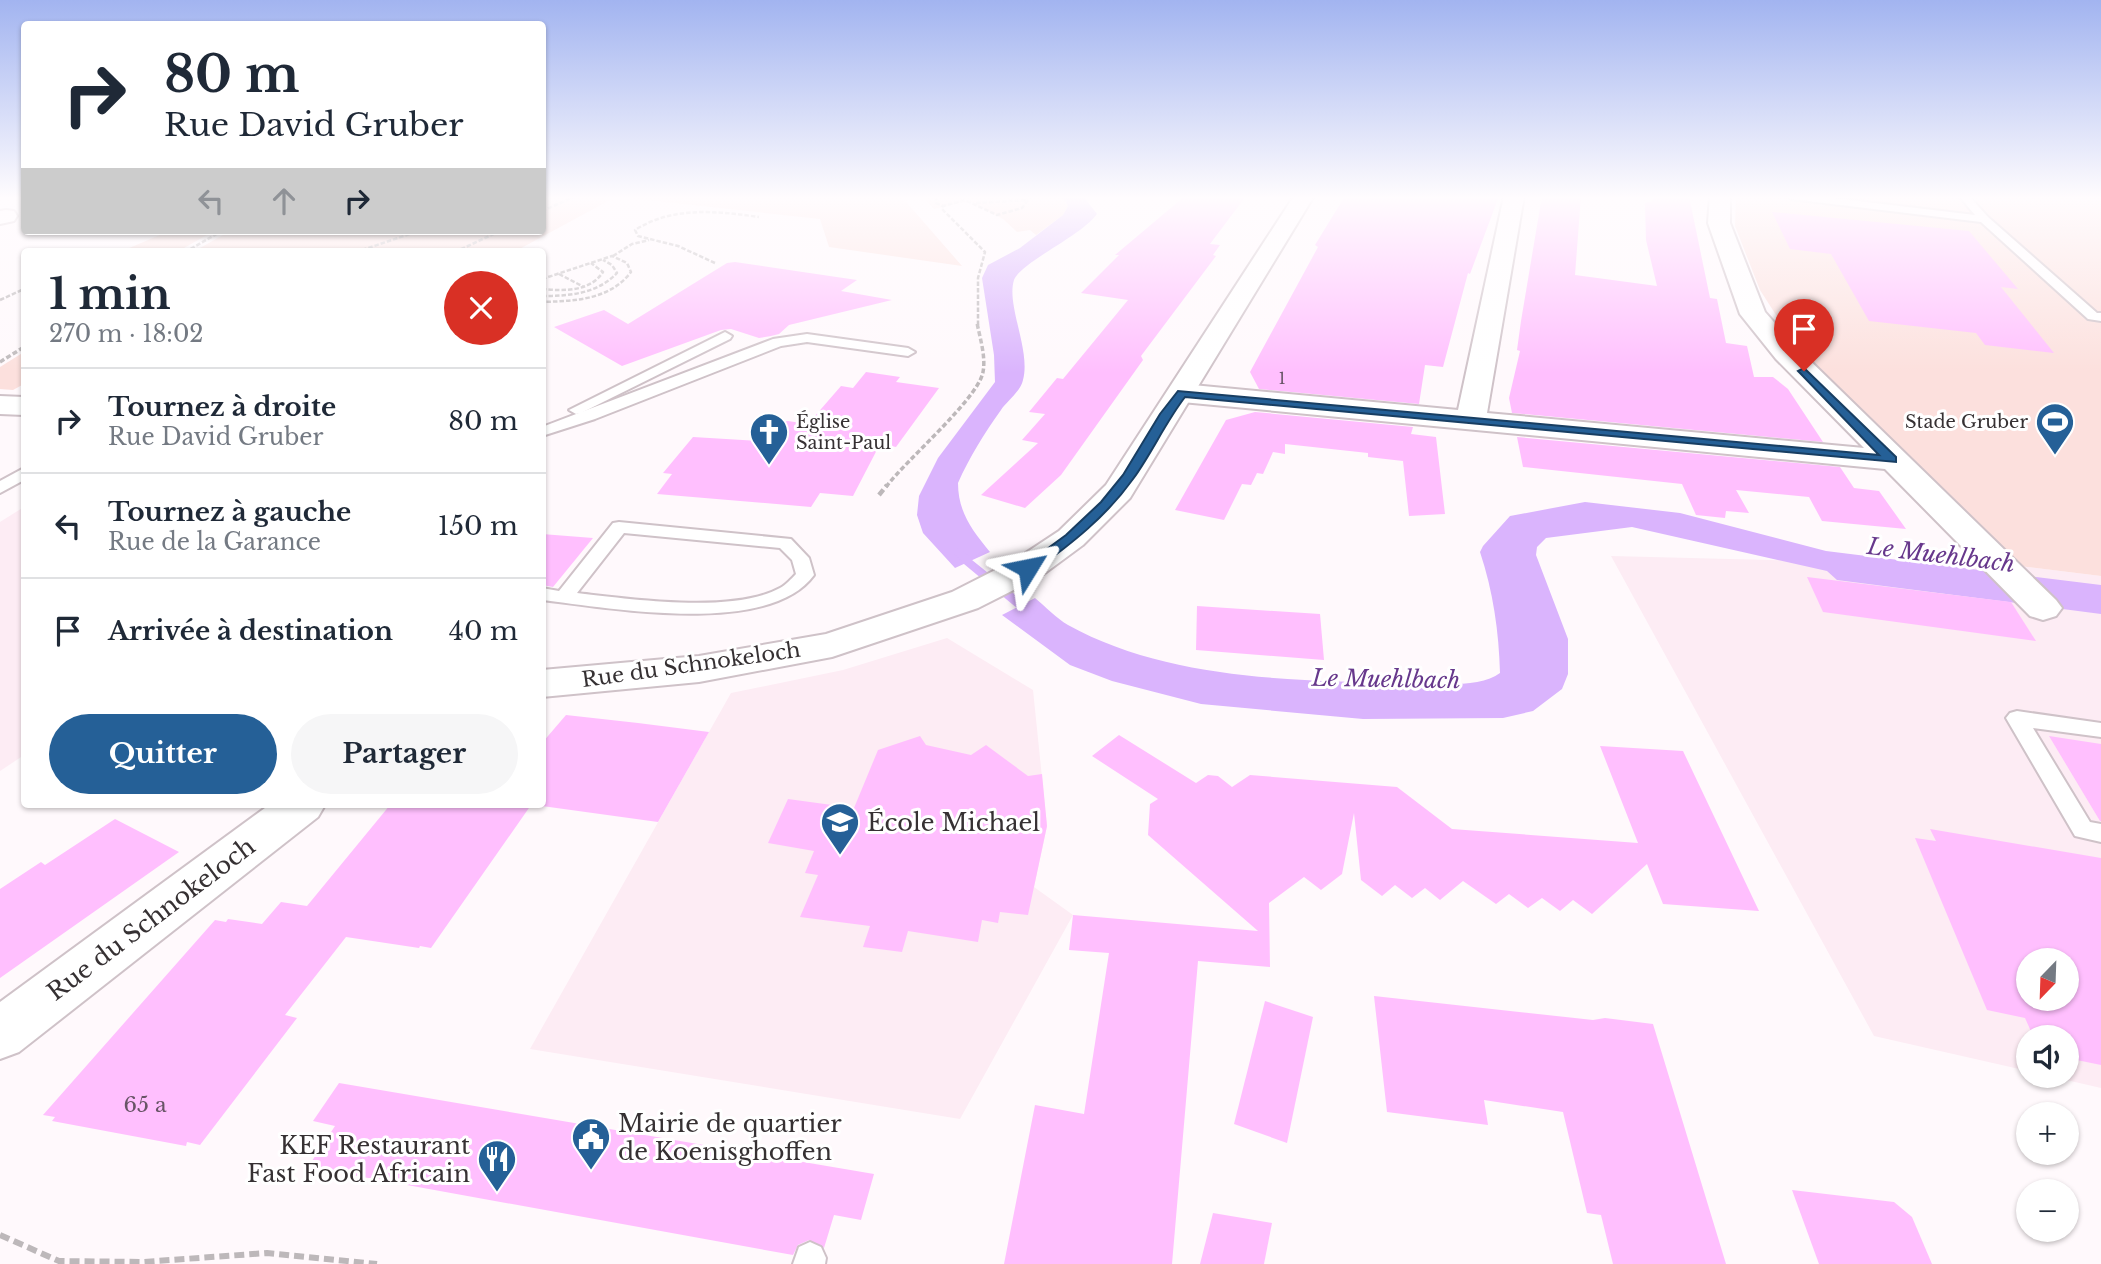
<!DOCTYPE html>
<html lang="fr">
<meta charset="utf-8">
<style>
body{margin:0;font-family:"Libre Baskerville",serif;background:#f6f6f7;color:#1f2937;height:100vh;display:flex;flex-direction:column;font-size:26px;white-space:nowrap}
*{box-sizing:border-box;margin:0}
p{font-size:23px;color:#747a83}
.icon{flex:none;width:38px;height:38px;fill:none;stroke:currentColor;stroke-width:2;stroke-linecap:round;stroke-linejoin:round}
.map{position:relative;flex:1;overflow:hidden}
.details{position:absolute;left:21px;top:248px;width:525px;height:560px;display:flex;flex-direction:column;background:#fff;border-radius:7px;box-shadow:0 2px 5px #0004}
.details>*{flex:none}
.banner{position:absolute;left:21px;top:21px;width:525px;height:214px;border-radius:7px;box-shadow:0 2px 5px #0004;background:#fff;color:#1f2937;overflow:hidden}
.needle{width:46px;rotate:203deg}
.buttons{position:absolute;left:2016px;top:948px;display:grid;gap:14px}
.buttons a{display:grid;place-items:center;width:63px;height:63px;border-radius:50%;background:#fff;box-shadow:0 2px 5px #0004;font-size:35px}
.pin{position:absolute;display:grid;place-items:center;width:60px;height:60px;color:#fff;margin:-72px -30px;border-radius:50% 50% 50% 0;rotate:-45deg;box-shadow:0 0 7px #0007}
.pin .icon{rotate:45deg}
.me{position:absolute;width:77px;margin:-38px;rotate:55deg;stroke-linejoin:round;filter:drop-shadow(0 0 5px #0008)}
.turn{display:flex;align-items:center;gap:24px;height:147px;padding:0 28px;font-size:32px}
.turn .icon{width:91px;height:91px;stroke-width:2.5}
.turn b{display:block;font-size:49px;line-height:60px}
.lanes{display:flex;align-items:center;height:66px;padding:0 28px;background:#0003;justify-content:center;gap:35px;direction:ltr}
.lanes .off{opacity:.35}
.round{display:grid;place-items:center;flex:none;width:74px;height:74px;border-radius:37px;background:#f6f6f7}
.overview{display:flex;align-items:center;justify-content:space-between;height:119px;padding:0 28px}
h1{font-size:42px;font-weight:700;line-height:52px}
.button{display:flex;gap:14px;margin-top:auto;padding:14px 28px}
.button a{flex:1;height:80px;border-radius:42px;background:#256097;color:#fff;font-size:28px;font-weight:700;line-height:80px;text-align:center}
.button a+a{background:#f6f6f7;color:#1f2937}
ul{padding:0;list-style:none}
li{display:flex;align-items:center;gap:21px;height:105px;padding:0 28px;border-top:2px solid #e0e1e3}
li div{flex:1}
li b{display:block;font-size:26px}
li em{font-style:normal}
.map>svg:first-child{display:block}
</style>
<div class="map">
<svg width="2101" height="1264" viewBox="0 0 2101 1264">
<rect width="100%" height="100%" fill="#fff9fc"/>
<g fill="#fdecf4" fill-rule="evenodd">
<polygon points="24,507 24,755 0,771 0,522"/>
<path d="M1611,556L2019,566L2101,576V1088L2049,1076H2067V1038H2028V1071L1874,1036ZM2028,961H2067V999H2028Z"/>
<polygon points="947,638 1033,690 1047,826 1034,887 1073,915 960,1119 530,1049 731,693 843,670"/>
</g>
<g fill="#fce0dd">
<polygon points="543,196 600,196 610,200 514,252 193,252 230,231 542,231"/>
<polygon points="610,196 901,196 962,266 829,247 820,219"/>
<polygon points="922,196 1062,196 1068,206 1063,215 1036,235 1030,230 1017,232 1003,219 969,201 934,209"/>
<polygon points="1736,196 2101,196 2101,576 2019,566 1794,343 1760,290 1735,226"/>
<polygon points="163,231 214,231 177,252 120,252 162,234"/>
<polygon points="24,352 24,384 13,390 0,389 0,367"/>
</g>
<g fill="#dab4fd">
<path d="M1062,196H1083L1097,214C1080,237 1021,262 1014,280C1006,305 1031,350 1023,380C1021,391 1007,401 1001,410C985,432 969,458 958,483C958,512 972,530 990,552L955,568L923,533L917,515L919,496L938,458L995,382L994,355L982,278L988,265L1020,248L1063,215L1068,206Z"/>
<path d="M1585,502L1680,513L1826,551L2101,585V614L1837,580L1827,571L1632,527L1546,538L1537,547L1536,555L1568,639V674L1562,689L1533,711L1503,718L1363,719L1201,704L1112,681L1070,665L1002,615L1035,598C1046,607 1056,618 1068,625C1167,680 1297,681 1406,683C1432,683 1480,689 1500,673C1499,632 1493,591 1480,552L1483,546L1510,516Z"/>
</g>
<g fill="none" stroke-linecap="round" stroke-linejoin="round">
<polygon fill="#dab4fd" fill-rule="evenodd" points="958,548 962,549 972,560 1038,613 1040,616 1038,619 1030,619 964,564 952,551"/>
</g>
<g fill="#ffbffe" fill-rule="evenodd">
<polygon points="1185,196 1246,196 1210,244 1220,245 1213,255 1216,256 1141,356 1143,360 1061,475 1025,508 981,495 1038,443 1022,440 1045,414 1029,412 1057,378 1063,379 1128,300 1081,293 1119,255 1115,255"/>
<polygon points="1345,196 1499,196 1470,274 1468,273 1443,367 1425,365 1419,404 1259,389 1250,372 1318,247 1315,245"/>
<polygon points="1542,196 1581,196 1575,275 1657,286 1646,240 1645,203 1653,201 1653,196 1689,196 1710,298 1717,299 1726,343 1747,346 1754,377 1773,377 1788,389 1823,442 1512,413 1509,398 1520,351 1517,350 1521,321"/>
<polygon points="1772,212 1969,231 2018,289 2001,287 2054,353 1985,345 1976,333 1869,321 1831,254 1790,249"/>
<polygon points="735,262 857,280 841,291 892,300 789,325 779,334 771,336 759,338 731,329 721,330 622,366 554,327 604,310 628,324 727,263"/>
<polygon points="866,372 900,377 896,382 939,388 896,447 880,444 853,496 820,493 811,507 657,494 672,474 663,473 693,437 759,441 771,426 777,423 788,421 808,424 841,386 853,388"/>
<polygon points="1255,412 1413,427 1411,434 1436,437 1445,514 1409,516 1403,461 1368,457 1368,453 1285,444 1285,454 1273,452 1263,474 1257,473 1251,485 1242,484 1224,520 1175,510 1226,420"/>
<polygon points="1517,437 1840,467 1854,488 1879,491 1906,529 1822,521 1809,497 1736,490 1749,513 1726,511 1725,518 1696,515 1682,484 1523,467"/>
<polygon points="542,534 593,538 553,587 542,585"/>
<polygon points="1807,577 2011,602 2036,641 1823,612"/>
<polygon points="1197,606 1320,614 1324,660 1196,650"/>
<polygon points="566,715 638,723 709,732 658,822 542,806 542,743"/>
<polygon points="1119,735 1196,783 1208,775 1218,776 1232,787 1250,775 1397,787 1452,829 1638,843 1600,746 1683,751 1759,911 1663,904 1647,864 1592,914 1573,900 1560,911 1542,898 1528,908 1509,894 1496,904 1463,881 1440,900 1425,888 1412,898 1395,885 1382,896 1361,880 1354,813 1342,874 1321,890 1304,877 1269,903 1270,967 1198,961 1172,1264 1004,1264 1035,1105 1084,1114 1109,953 1069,950 1073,915 1258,931 1148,835 1150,804 1158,799 1092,756"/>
<polygon points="920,736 926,745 971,755 986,745 1028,776 1042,774 1047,826 1028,915 1000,912 998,923 982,920 978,942 908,931 902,952 863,947 870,926 800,917 818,875 805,873 814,851 768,843 788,799 854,808 878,750"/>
<polygon points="2049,736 2101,744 2101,821 2100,821"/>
<polygon points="390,805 531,805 431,948 420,946 419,948 346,937 285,1015 297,1018 200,1145 187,1142 186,1146 52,1121 55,1117 43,1115 215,920 226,922 228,919 262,924 281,902 307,906"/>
<polygon points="115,819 179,852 0,978 0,889 41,862 45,865"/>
<path d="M1930,829L2101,858V1065L2067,1058V1038H2034L2025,1018L1987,1010L1915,838L1936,841ZM2028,961H2067V999H2028Z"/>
<polygon points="1374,996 1593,1020 1605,1018 1653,1024 1726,1264 1613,1264 1601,1215 1587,1213 1563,1112 1484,1100 1488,1125 1387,1112"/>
<polygon points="1265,1001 1313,1017 1287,1143 1234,1124"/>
<polygon points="339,1083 874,1174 861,1220 834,1215 824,1248 809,1240 798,1245 793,1255 308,1167 335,1126 313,1121"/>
<polygon points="1792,1190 1894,1202 1912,1217 1932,1264 1819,1264"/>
<polygon points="1213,1213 1272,1223 1264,1264 1200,1264"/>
</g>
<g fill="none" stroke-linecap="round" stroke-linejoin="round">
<g stroke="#cfc2c8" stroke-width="4">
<g id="service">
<polygon points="1786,196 1816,196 1975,215 1959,196 1969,196 1988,217 2097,313 2101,313 2101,321 2088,319 1981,222 1791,199"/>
<polygon points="725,332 732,336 730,339 581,413 576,414 569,410"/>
<polygon points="807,334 908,348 915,352 908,356 807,342 781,346 595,419 542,436 542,427 773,339"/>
<polygon points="24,468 24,480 0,493 0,481"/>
<path d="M619,522L791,539L809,558L814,575C769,637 610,608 542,600V588L559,591L613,523ZM624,533L780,548L792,560L796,574C791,579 786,585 780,588C733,614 630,599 577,593Z"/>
<polygon points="2017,711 2101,723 2101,737 2033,728 2090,822 2101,824 2101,842 2075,836 2006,718 2010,713"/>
<polygon points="810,1242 821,1247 826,1258 825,1264 793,1264 799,1247"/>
</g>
</g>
<g stroke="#cfc2c8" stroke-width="4">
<g id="minor">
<polygon points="1504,196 1524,196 1487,413 1864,448 1776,359 1740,314 1708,223 1710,196 1730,196 1730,223 1765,312 1796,347 2056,600 2062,608 2056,616 2043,620 2030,616 1885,469 1182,402 1172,399 1168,393 1172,387 1182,384 1458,410"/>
<polygon points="6,210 14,211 17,216 14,221 0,224 0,211"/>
<polygon points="0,396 24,397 24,415 0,414"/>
</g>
</g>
<g stroke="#cfc2c8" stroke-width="4">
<g id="tertiary">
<polygon points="1294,196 1314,196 1130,498 1083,545 1041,576 978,608 832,657 699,682 542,697 542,670 699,656 826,634 952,592 1015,560 1059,531 1106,485"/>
<polygon points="269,805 325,805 318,817 19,1052 0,1059 0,1002"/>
</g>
</g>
<g stroke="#bdb8ba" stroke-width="2.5" stroke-dasharray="4.5 2" stroke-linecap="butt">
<polyline points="936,196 936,203 943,206"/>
<polyline points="976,203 1027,200"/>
<polyline points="542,211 576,196"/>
<polyline points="185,252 222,231"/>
<polyline points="356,252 419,231"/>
<polyline points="455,252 500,231"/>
<polyline points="613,256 632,244 649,240"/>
<path d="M715,263L678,246L638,236L635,230C673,206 716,211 759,217"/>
<polyline points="559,274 584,287"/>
<path d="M542,279L612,256L627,263L631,272C610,300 574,301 542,302"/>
<path d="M542,289C564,291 590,292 603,272L591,263"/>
<path d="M542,296C569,296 597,294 617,273L612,265L603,260"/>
<polyline points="0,300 24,289"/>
<polyline points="978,325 978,278 985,252 942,209 943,206 965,200 997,215 1022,208 1031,196"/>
</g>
<g stroke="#bdb8ba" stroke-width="3.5" stroke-dasharray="5 2.5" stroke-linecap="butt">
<polyline points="0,362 24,347"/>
<path d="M886,487C906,460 978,399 983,372C986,357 980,338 977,323"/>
</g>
<polyline stroke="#bdb8ba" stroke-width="4.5" stroke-dasharray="7 3.5" stroke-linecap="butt" points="879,495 887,485"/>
<polyline stroke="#bdb8ba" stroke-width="6" stroke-dasharray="10 5" stroke-linecap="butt" points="0,1235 59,1261 143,1262 267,1253 377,1264"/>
<use href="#service" fill="#fff" fill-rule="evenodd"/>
<use href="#minor" fill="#fff" fill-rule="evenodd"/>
<use href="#tertiary" fill="#fff" fill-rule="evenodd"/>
</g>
<linearGradient id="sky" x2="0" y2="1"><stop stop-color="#a2b4f0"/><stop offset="0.53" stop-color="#fffcfe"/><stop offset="1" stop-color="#fffcfe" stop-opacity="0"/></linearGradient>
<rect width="2101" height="373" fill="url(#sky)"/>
<path fill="#256097" stroke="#183e62" stroke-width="2" d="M1804,368L1896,457V462L1185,397C1165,423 1152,453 1133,479C1106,517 1071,544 1034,571L1028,573L1021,568L1066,535L1101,502L1123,475L1160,414L1178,391L1879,455L1800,373L1798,371Z"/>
<defs>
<g id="stadium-pin" transform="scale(2.0125)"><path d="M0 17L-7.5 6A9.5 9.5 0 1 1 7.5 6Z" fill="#256097" stroke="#fff"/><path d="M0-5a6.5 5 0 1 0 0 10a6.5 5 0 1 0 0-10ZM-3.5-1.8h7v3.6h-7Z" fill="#fff"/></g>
<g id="church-pin" transform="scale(2.0125)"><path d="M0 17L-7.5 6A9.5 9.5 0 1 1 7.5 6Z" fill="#256097" stroke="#fff"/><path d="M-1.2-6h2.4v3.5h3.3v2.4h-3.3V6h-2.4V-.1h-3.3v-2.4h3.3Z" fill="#fff"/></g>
<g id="school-pin" transform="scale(2.0125)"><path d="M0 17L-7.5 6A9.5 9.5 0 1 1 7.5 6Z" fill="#256097" stroke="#fff"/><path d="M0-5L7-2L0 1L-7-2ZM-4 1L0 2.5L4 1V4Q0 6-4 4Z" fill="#fff"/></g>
<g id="civic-pin" transform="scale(2.0125)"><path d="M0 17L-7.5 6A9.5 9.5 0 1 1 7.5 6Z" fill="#256097" stroke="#fff"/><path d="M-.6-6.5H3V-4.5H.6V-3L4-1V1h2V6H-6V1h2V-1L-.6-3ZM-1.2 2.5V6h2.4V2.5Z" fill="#fff"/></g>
<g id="restaurant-pin" transform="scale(2.0125)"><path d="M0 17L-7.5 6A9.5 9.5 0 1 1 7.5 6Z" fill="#256097" stroke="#fff"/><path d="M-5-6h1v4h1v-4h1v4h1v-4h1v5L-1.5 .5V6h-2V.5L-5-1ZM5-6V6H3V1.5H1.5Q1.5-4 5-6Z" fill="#fff"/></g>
</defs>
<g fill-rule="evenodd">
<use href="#stadium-pin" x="2055" y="422"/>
<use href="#church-pin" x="769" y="432"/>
<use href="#school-pin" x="840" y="822"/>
<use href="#civic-pin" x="591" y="1137"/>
<use href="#restaurant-pin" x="497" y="1159"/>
</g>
<g text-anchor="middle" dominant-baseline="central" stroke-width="6" stroke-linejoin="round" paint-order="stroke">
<g font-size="16" fill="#685466">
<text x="1282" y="378">1</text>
</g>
<g font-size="18" fill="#363133" stroke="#fff" text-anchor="start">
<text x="796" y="422">Église<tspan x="796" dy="21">Saint-Paul</tspan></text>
<text x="2028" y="422" text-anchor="end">Stade Gruber</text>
</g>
<g font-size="21" fill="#363133" stroke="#fff">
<text transform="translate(691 665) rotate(-8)">Rue du Schnokeloch</text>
</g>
<g font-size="21" fill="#685466">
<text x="145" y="1105">65 a</text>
</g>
<g font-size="23" font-style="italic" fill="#67388c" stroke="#fff">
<text transform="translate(1941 555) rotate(7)">Le Muehlbach</text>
<text transform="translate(1386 679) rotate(1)">Le Muehlbach</text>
</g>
<g font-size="24" fill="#363133" stroke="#fff" text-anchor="start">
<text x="867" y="822">École Michael</text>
<text x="618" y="1123">Mairie de quartier<tspan x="618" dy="28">de Koenisghoffen</tspan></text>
<text x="470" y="1145" text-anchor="end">KEF Restaurant<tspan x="470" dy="28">Fast Food Africain</tspan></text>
</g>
<g font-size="24" fill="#363133" stroke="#fff">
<text transform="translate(151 919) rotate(-37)">Rue du Schnokeloch</text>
</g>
</g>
</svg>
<div class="buttons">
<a><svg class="needle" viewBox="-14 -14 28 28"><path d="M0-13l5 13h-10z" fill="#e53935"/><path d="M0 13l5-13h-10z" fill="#747a83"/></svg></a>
<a><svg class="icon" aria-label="sound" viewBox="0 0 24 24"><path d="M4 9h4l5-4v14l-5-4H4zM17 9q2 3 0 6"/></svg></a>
<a>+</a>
<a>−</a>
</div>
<div class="pin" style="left:1804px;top:371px;background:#d93025"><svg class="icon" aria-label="arrive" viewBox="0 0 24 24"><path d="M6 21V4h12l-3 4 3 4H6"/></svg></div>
<svg class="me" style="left:1028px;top:568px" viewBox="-20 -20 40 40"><path d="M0-17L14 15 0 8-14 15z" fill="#256097" stroke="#fff" stroke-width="4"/></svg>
<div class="banner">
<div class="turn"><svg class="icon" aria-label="right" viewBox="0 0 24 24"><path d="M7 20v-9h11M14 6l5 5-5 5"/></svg><div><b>80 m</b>Rue David Gruber</div></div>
<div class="lanes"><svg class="icon off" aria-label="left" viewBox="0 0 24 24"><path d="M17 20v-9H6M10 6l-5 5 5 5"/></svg><svg class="icon off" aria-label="ahead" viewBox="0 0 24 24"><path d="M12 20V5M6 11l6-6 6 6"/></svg><svg class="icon" aria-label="right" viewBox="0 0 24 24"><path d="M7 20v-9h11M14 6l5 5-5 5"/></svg></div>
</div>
<section class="details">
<div class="overview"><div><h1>1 min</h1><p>270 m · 18:02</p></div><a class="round" style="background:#d93025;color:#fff"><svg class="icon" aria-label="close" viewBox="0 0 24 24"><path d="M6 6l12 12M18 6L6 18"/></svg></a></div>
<ul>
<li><svg class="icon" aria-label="right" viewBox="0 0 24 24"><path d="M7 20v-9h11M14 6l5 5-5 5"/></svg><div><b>Tournez à droite</b><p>Rue David Gruber</p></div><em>80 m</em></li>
<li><svg class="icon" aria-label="left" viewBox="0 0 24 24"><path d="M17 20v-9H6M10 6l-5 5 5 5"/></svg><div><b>Tournez à gauche</b><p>Rue de la Garance</p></div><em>150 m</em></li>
<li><svg class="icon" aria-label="arrive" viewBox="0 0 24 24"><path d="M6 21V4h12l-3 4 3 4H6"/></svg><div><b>Arrivée à destination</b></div><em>40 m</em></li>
</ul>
<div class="button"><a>Quitter</a><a>Partager</a></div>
</section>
</div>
